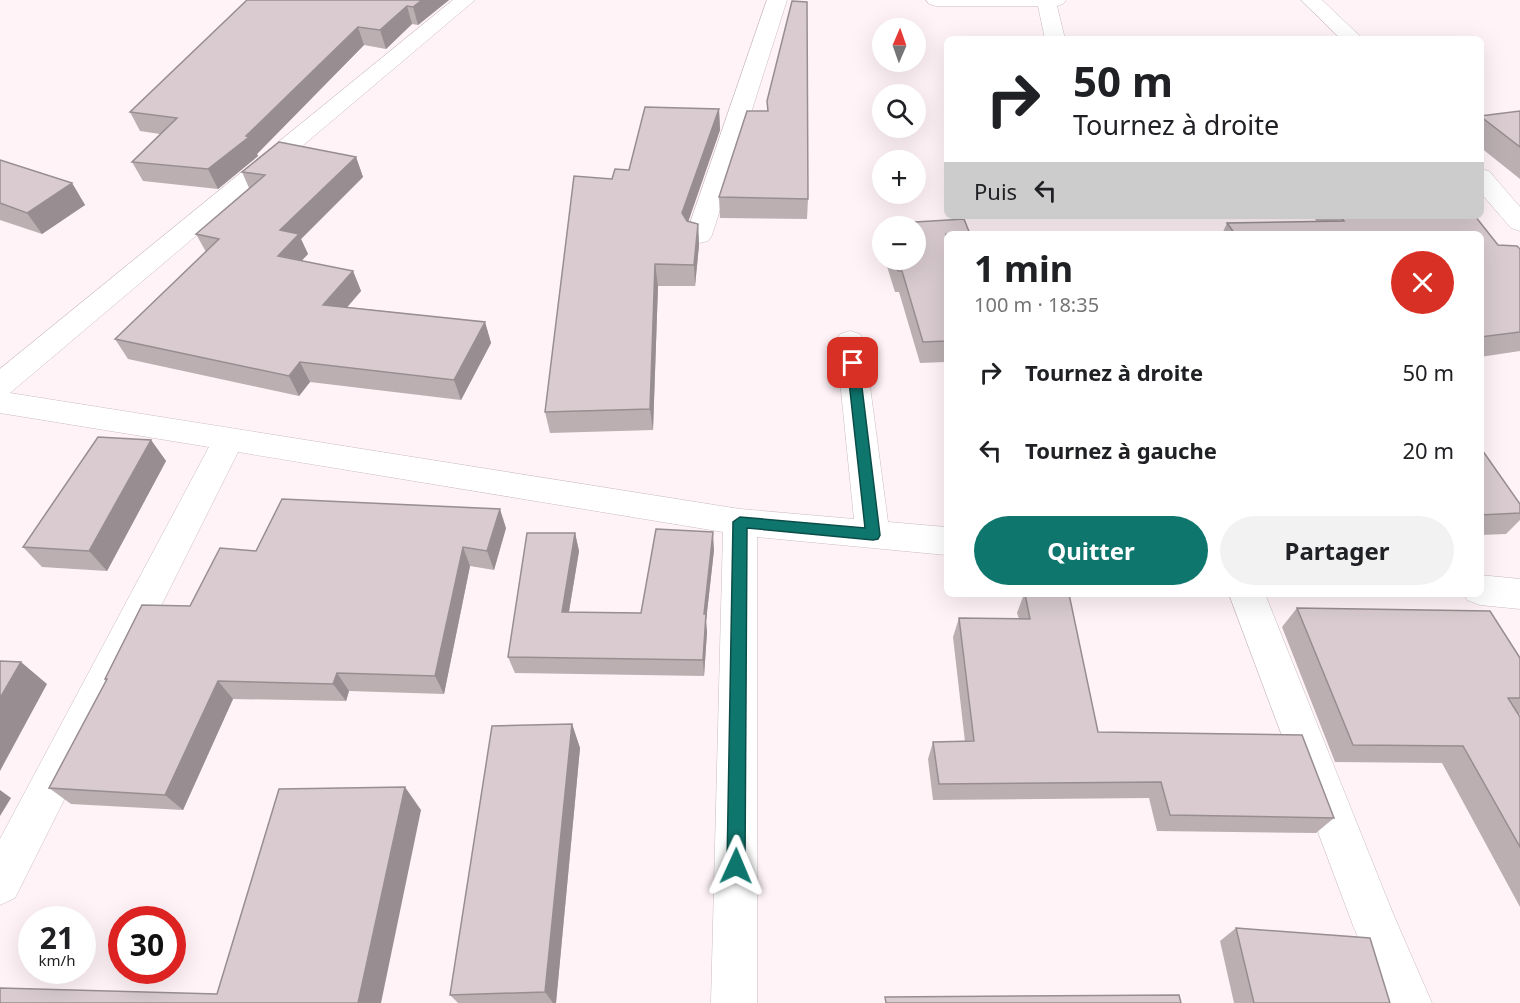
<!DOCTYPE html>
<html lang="fr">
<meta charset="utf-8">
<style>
body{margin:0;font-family:"Noto Sans",sans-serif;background:#f2f2f2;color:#202124;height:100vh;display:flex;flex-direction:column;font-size:22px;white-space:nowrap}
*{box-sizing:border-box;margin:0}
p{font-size:20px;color:#757577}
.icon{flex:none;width:33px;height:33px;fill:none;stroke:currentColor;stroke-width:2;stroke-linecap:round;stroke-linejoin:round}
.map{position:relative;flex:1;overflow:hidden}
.side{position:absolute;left:944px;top:231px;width:540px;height:366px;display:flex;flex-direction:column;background:#fff;border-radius:9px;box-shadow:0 6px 24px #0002}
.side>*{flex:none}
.guide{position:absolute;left:944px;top:36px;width:540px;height:183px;border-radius:9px;box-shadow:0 6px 24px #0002;background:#fff;color:#202124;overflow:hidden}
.needle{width:39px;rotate:2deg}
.buttons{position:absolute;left:872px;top:18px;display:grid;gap:12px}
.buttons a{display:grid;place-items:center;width:54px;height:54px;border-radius:50%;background:#fff;box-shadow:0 6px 24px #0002;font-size:30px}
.speed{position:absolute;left:18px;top:906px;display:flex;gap:12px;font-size:30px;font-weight:700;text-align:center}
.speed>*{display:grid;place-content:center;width:78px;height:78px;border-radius:50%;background:#fff;box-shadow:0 6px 24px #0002;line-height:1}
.speed small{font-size:15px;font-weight:400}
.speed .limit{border:9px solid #d22;background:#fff;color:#111}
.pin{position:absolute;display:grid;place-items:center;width:51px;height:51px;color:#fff;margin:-26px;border-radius:12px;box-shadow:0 3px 9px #0006}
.me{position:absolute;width:66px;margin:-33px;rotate:1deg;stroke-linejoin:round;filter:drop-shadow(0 0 4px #0008)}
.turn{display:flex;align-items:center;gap:21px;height:126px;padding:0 30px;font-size:27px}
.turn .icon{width:78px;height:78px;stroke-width:2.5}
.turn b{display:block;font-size:42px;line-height:51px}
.then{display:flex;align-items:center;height:57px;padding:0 30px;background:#0003;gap:12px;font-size:22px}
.round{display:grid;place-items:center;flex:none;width:63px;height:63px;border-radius:32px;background:#f2f2f2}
.overview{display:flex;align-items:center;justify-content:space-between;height:102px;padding:0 30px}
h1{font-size:36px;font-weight:700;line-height:45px}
.button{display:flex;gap:12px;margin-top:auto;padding:12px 30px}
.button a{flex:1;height:69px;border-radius:36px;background:#0f766e;color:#fff;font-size:24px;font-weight:700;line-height:69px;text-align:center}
.button a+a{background:#f2f2f2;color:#202124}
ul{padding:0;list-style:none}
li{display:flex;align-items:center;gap:18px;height:78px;padding:0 30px}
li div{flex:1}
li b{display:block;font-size:22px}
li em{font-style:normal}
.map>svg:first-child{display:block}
</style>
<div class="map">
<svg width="1520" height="1003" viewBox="0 0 1520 1003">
<rect width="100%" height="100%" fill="#fff3f7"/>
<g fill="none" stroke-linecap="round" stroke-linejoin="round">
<g stroke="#cabcc1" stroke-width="1">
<g id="minor">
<polygon points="453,0 475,0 10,393 740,509 854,519 836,341 840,334 850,331 860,334 864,341 888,522 946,527 946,555 757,537 757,1003 711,1003 723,532 238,452 15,898 0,905 0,839 209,447 0,413 0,369"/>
<polygon points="767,0 787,0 712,235 708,241 699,243 690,241 686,235"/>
<polygon points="926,0 1066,0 1063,4 1057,6 1065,39 1045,39 1038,6 936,6 929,4"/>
<polygon points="1301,0 1322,0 1363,39 1341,39"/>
<polygon points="1480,169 1489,171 1520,207 1520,231 1511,228 1480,192"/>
<polygon points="1480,575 1520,579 1520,609 1480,605 1467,600 1464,594 1480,594"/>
<polygon points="1229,594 1265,594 1394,916 1432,1003 1386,1003 1354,928"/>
</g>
</g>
<use href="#minor" fill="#fff" fill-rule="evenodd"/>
</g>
<g fill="#bbafb2">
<polygon points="247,0 449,0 418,25 412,24 386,49 364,45 257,154 258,156 218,189 143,181 132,162 160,134 140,131 130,112"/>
<polygon points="767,101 808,199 807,219 720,218 719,197 767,111"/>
<polygon points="719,109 720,130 688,221 698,224 699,245 695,286 658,286 653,430 550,433 545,412 629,170"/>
<polygon points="1520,111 1520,179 1480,147 1480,116"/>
<polygon points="356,157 363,177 301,239 308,254 301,261 353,271 361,291 347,307 485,322 491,343 461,400 310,382 299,396 128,359 115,339 206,252 196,234 249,188 242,172"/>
<polygon points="0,160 72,183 85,205 42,234 0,220"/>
<polygon points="1313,216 1475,216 1498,245 1520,249 1520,351 1480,357 1480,234 1222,234 1227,223 1317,222"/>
<polygon points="964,219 970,234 946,234 946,362 920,363 899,292 895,292 885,260 915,260 915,226 883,226 883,224"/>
<polygon points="882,232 882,250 880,246"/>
<polygon points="151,440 166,461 107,571 42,567 23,547"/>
<polygon points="1480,447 1520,504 1520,520 1506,534 1480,535"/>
<polygon points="506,528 494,570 470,566 444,694 349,691 346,701 233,699 183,810 71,804 49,788 106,681 105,679 256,551"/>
<polygon points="575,533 579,551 569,612 641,613 714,550 706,621 707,632 704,676 515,673 508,657"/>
<polygon points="1024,594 1069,594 1098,732 1334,818 1316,833 1157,831 1149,798 933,800 928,759 933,742 965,742 953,637 959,618 1019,619 1017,613"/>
<polygon points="1297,608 1520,658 1520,714 1518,714 1520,717 1520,907 1442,763 1335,762 1282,627"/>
<polygon points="572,724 580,748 556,1003 458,1003 450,995"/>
<polygon points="1236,928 1390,1003 1234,1003 1220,941"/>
</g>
<g fill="#988e91">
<polygon points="422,0 449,0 418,25 413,7"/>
<polygon points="407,6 412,24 386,49 380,30"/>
<polygon points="358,27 364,45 257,154 258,156 218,189 208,169 246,136"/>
<polygon points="719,109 720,130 684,234 682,213"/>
<polygon points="356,157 363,177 301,239 308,254 287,276 278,256 280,230"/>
<polygon points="72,183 85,205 42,234 27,213"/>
<polygon points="698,224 699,245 695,286 694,265"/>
<polygon points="655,264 658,286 653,430 650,409"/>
<polygon points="353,271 361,291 332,325 323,305"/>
<polygon points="485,322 491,343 461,400 454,380"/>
<polygon points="300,362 310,382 299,396 289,376"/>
<polygon points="151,440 166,461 107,571 89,551"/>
<polygon points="500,509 506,528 494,570 487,551"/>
<polygon points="713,532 714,550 706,621 707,632 704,676 703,660 704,614"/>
<polygon points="575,533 579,551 566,629 562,612"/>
<polygon points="463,547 470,566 444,694 435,676"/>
<polygon points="21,662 47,684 0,771 0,698"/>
<polygon points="337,673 349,691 346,701 333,684"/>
<polygon points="218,681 233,699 183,810 165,795"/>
<polygon points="572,724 580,748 556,1003 553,1003 545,992"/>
<polygon points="405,787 421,810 381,1003 358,1003"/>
<polygon points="0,790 11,798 0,816"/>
</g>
<g fill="#d9cbcf" stroke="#988e91" stroke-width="1.5">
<polygon points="247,0 422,0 413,7 407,6 380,30 358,27 246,136 249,137 208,169 132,162 177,118 130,112"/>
<polygon points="792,1 807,2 808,199 719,197 747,111 768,111 767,101"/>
<polygon points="645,107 719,109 682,213 687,221 698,224 694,265 655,264 650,409 545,412 574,176 612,179 615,169 629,170"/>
<polygon points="1520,111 1520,147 1480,116"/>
<polygon points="279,142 356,157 280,230 299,234 278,256 353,271 323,305 485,322 454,380 300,362 289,376 115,339 219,239 196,234 265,175 242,172"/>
<polygon points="0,160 72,183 27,213 0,203"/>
<polygon points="1340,216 1475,216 1498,245 1517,246 1520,249 1520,332 1480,337 1480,234 1235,234 1227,223 1344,221"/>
<polygon points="964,219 970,234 946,234 946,341 923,342 902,271 898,271 894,260 915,260 915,226 884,226 883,224"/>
<polygon points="98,437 151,440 89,551 23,547"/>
<polygon points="1480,447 1520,504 1520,513 1480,515"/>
<polygon points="282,499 500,509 487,551 463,547 435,676 337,673 333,684 218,681 165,795 49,788 107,679 105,679 142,605 190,606 220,548 256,551"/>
<polygon points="656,529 713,532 704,614 706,614 703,660 508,657 527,533 575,533 562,612 641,613"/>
<polygon points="1025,594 1069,594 1098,732 1302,735 1334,818 1170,815 1161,782 939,784 933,742 974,741 959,618 1030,619"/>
<polygon points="1297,608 1490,611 1520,658 1520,698 1508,698 1520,717 1520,847 1463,746 1353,745"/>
<polygon points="0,661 21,662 0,698"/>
<polygon points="572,724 545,992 450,995 492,726"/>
<polygon points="405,787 358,1003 0,1003 0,988 217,994 279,789"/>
<polygon points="1236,928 1370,938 1390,1003 1254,1003"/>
<polygon points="1179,995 1181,1003 886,1003 885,997"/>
</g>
<polygon fill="#0f766e" stroke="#0a4d48" stroke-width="1.5" points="853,359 859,363 880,535 878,539 873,540 747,528 745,866 742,872 736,875 729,872 727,866 733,522 740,517 865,528 847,363"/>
</svg>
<div class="buttons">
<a><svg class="needle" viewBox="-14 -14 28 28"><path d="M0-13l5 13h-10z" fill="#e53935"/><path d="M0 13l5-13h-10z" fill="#757577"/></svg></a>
<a><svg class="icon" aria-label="search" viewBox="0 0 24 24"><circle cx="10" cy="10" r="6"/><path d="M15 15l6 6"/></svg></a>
<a>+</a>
<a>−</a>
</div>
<div class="speed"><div>21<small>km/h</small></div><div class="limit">30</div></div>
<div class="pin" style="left:853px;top:363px;background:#d93025"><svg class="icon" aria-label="arrive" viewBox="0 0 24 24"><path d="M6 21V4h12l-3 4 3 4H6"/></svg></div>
<svg class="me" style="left:736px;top:866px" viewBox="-20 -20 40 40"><path d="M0-17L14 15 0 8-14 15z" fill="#0f766e" stroke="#fff" stroke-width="4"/></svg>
<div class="guide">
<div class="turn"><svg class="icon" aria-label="right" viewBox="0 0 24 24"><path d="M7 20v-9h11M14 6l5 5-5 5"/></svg><div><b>50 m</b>Tournez à droite</div></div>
<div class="then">Puis<svg class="icon" aria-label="left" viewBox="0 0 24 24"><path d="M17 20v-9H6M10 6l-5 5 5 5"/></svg></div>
</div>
<section class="side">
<div class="overview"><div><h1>1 min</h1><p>100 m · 18:35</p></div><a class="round" style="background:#d93025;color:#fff"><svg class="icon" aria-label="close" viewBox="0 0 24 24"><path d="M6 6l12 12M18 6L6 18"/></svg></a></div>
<ul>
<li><svg class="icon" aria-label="right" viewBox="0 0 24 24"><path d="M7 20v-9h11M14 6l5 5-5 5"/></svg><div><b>Tournez à droite</b></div><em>50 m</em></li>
<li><svg class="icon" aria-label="left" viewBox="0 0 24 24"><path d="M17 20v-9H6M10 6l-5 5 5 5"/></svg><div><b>Tournez à gauche</b></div><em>20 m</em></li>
</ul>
<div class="button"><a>Quitter</a><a>Partager</a></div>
</section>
</div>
